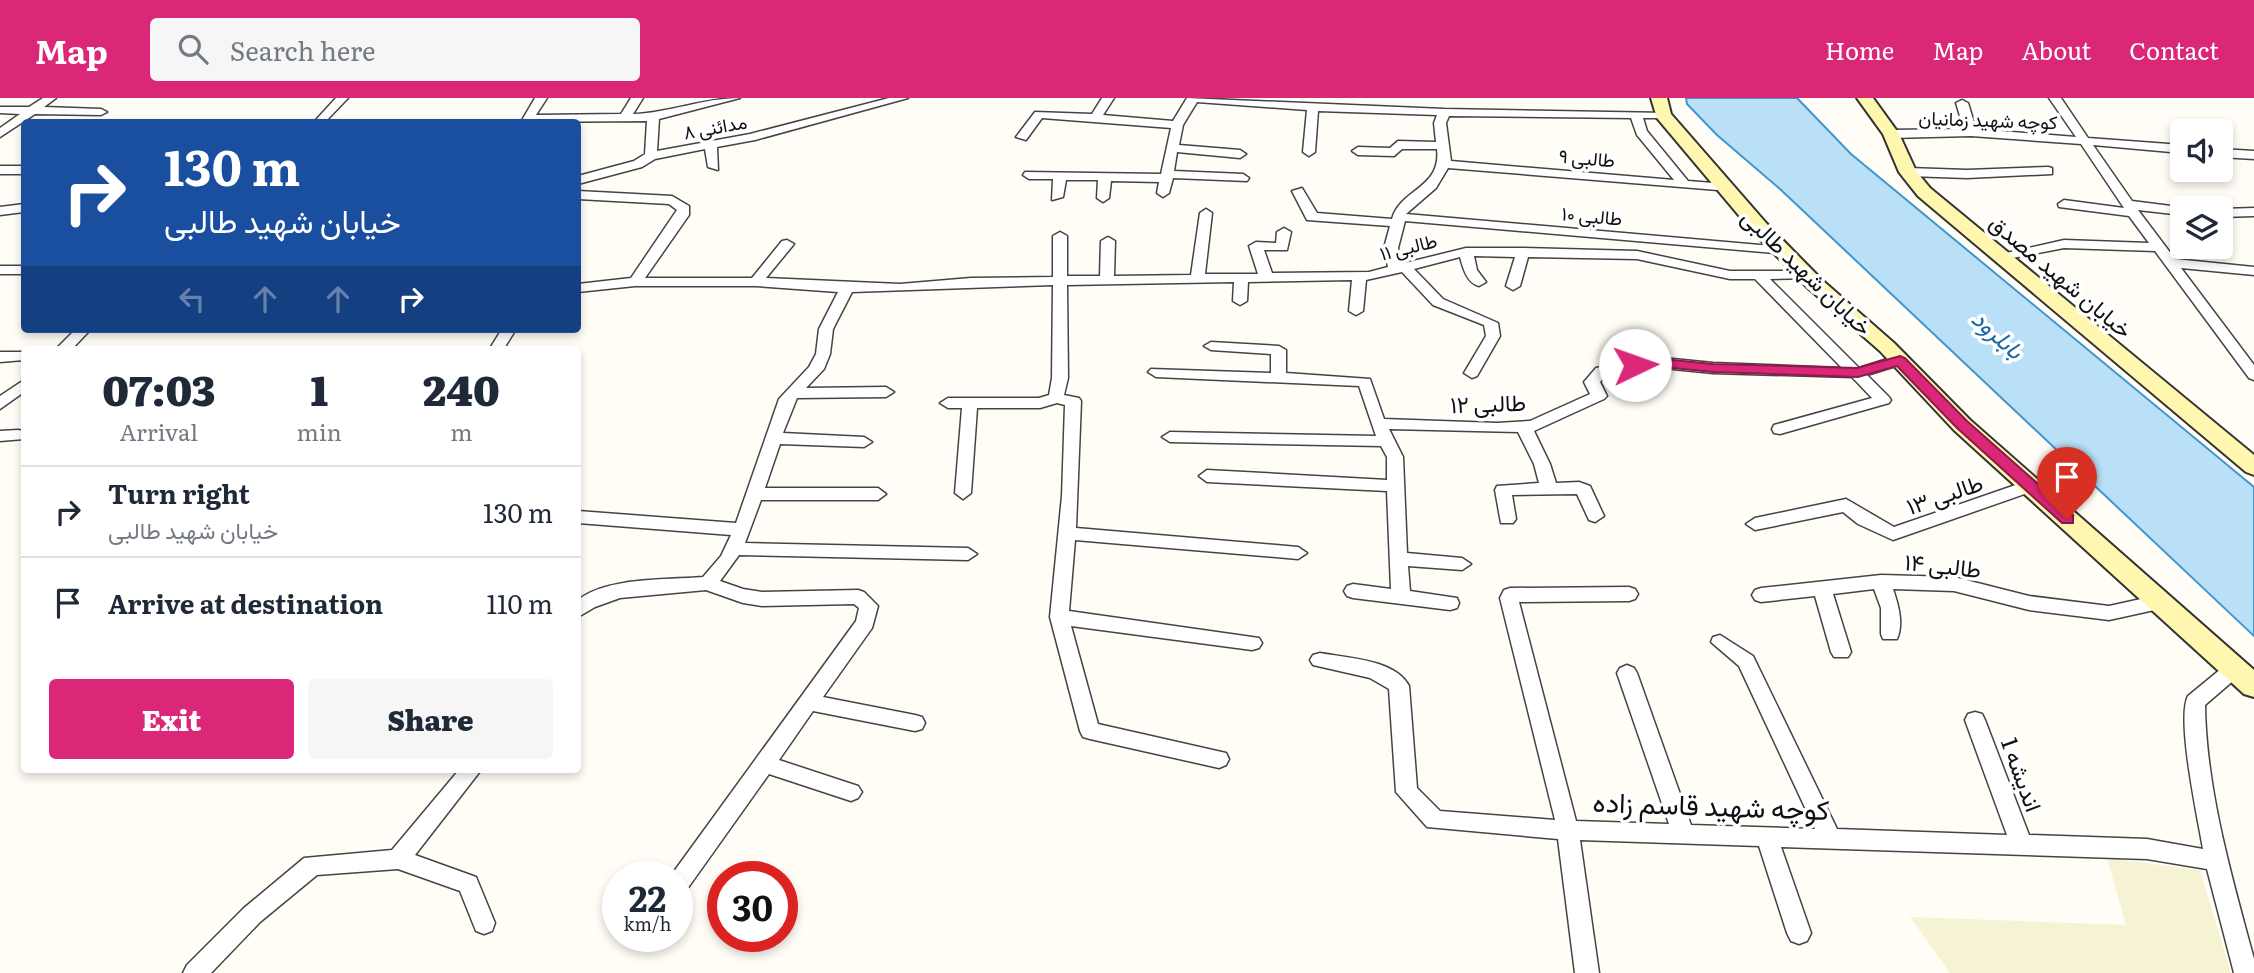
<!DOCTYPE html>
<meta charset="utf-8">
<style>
body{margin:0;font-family:Literata,Vazirmatn,serif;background:#f6f6f7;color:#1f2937;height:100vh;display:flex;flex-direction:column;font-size:26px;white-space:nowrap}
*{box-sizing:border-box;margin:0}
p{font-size:23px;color:#747a83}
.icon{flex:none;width:38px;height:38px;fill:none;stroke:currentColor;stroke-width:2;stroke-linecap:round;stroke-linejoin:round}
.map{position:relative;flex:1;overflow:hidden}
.side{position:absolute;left:21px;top:248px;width:560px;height:427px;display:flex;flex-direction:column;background:#fff;border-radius:7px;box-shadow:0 4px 10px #0003}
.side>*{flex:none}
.top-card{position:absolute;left:21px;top:21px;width:560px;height:214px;border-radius:7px;box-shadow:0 4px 10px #0003;background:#1a4fa0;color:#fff;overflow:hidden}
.buttons{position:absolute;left:2170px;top:21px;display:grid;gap:14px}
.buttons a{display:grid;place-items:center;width:63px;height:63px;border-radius:7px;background:#fff;box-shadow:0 4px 10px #0003;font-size:35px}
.speed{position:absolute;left:602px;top:763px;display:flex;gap:14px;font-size:35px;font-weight:700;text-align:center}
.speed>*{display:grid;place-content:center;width:91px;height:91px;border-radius:50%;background:#fff;box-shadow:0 4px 10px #0003;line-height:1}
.speed small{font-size:18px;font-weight:400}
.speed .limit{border:10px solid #d22;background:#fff;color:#111}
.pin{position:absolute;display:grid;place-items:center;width:60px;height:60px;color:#fff;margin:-72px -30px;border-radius:50% 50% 50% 0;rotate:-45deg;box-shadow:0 0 7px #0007}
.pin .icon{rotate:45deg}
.me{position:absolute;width:77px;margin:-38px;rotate:87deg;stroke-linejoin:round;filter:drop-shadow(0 0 5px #0008)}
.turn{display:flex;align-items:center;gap:24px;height:147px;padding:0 28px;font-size:32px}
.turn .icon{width:91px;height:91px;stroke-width:2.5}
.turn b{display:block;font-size:49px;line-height:60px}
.lanes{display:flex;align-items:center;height:66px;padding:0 28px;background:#0003;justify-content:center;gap:35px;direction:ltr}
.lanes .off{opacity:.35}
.eta{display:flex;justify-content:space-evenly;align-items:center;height:119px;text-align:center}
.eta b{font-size:42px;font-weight:800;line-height:49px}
.cta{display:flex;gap:14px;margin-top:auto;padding:14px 28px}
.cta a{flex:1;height:80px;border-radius:7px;background:#db2777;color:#fff;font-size:28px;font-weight:800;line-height:80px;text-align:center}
.cta a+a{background:#f6f6f7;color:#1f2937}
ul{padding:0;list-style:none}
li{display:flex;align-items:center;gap:21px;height:91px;padding:0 28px;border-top:2px solid #e0e1e3}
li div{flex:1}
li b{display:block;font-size:26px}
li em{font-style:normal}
header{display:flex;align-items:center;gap:42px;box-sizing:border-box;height:98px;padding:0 35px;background:#db2777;color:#fff}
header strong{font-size:33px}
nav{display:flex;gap:38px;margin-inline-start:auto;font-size:24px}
.search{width:490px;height:63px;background:#f6f6f7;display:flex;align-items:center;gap:18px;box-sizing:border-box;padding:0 24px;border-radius:7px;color:#747a83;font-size:26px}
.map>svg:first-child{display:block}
</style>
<header>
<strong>Map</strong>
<div class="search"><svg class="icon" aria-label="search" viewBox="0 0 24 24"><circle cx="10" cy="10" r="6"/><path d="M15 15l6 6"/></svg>Search here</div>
<nav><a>Home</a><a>Map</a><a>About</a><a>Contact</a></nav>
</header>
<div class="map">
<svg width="2254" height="875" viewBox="0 0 2254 875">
<rect width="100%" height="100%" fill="#fffdf5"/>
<polygon fill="#f6f3d4" points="2107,760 2200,772 2231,875 1950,875 1910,819 2126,827"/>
<polygon fill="#b9e0f7" stroke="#3f96cf" stroke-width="2" points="1686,0 1797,0 1851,56 2254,389 2254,538 1780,91 1717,37 1687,6"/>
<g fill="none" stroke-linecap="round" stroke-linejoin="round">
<g stroke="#444" stroke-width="3">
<g id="street">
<polygon points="43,0 56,0 44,9 101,11 107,14 101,17 35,16 0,39 0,30 20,16 0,15 0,9 29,9"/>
<polygon points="336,0 348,0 325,24 314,24"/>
<path d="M535,0H547L536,17L621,16L631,0H643L633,16C669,15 703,0 740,0L659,21L657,53L750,36L889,0H908L755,42L717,49L718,72L708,69L705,51L655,61L642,69L578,86V78L634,63L645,56L647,23L521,24Z"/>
<path d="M1102,0H1114L1103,17L1173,23L1187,0L1444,11L1667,15L1669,17L1663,20H1643L1647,33L1688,83L1726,86L1730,87V93L1448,70L1436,90L1406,116L1782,149L1787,150V156L1405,123L1398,150L1401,166L1466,150H1523L1637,153L1730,173H1806L1811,174V180L1770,181L1859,270L1900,257L1908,262L1905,265L1867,277L1889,299L1891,302L1889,305L1780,336L1774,335L1772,331L1774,327L1872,300L1852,279L1713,275L1653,269L1606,277L1600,284L1607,298L1604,301L1534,333L1550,366L1556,385L1579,384L1590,388L1604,418L1595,424L1589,422L1577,396L1512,397L1516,421L1513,425H1501L1495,392L1497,388L1539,385L1534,366L1518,334L1389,331L1403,359L1407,455L1462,460L1471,466L1462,472L1408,468L1410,493L1457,500L1459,505L1457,510L1450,512L1353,500L1347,498L1344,493L1347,488L1353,486L1391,491L1387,393L1207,384L1199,378L1207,372L1387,382V359L1381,348L1170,344L1162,339L1170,334L1376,338L1359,288L1156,279L1148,274L1151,271L1271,275V256L1211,252L1204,248L1211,244L1279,248L1286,252V275L1370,281L1384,321L1497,325L1530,323L1590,296L1584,284L1596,270L1653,259L1713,265L1842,270L1755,181H1730L1637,161L1528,159L1520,188L1513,192L1506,188L1515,159L1474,158L1477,172L1486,184L1479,188C1467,185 1463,170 1460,159L1414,171L1443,201L1498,225L1500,238L1477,278L1472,280L1464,275L1486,238L1484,227L1433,207L1402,174L1366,182L1363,213L1356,217L1349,213L1352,182L1248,184L1247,203L1240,207L1233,203L1234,184L1067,187L1068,280L1064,297L1079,300L1081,303L1076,430L1298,449L1307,455L1298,461L1075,442L1069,513L1259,540L1262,545L1259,550L1252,552L1071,528L1098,626L1226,655L1229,661L1226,667L1219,670L1090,641L1083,639L1080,633L1050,519L1062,398L1065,307L1057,305L1040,310H977L971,395L963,401L955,395L962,310H948L940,305L948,300H1039L1049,297L1052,280L1053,187L852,194L833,231L830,256L824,271L806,290L886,289L894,294L886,299L797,300L783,335L864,339L872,344L864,349L780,346L765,390H878L886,396L878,402H761L745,445L968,450L977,456L968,462L739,457L720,483L743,491L762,494L858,492L864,494L878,508L872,530L823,599L915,617L922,619L925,625L922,631L915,633L813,613L779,662L858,688L862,694L858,700L851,703L769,676L685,794L677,797V779H670L856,523L859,510L854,506L762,508L743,505L706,492L620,500L595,509L578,519V502C607,479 666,482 703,479L721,458L731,437L578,425V413L736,425L779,301L809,269L816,256L819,231L838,194L756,188H635L578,194V186L631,180L677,112L669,106L578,101V93L672,98L689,108V117L645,180H752L782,143L787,142L794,146L766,180L900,186L971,180L1053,179V138L1060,134L1067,138V178H1100L1101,143L1108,139L1115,143L1114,178L1191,177L1200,115L1206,111L1212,115L1205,176H1258L1249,148L1256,144L1276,145L1277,134L1284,130L1291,134L1287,152H1264L1272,175L1369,174L1388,169L1384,150L1390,128L1307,122L1292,93L1302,90L1317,115L1392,121C1400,91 1442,90 1437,51H1402L1394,58L1358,57L1352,53L1358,49L1390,50L1398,43L1436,44L1434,25L1437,17L1318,13L1315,54L1309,58L1303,54L1307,12L1197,4L1183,27L1179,47L1240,52L1246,56L1240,60L1177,54L1174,73L1243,76L1249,80L1247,83L1173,80L1169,95L1163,99L1157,95L1159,84L1111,83L1109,100L1103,104L1097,100L1098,82H1066L1063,99L1052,102L1053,81H1029L1023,77L1025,74L1161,76L1171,30L1042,20L1026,42L1016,39L1035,14L1092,16ZM1449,18L1631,20L1637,37L1674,82L1451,63L1446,25Z"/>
<polygon points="2049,0 2061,0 2088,40 2182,47 2182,55 2093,47 2132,103 2187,110 2182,110 2182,117 2138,112 2175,161 2254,169 2254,177 2181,170 2254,267 2254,282 2249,280 2155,153 2064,150 1997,163 1997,157 2064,142 2149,145 2129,118 2059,109 2058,106 2064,102 2124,110 2081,46 1971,38 1891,40 1885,36 1891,32 1964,31 1956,5 1962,2 1968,5 1976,31 2076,39"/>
<polygon points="2221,51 2254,53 2254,61 2221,59"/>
<rect x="0" y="68" width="24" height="8"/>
<polygon points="2048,69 2052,70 2052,76 1967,80 1908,78 1902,74 1908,70 1967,72"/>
<polygon points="24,106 24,114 0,117 0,109"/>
<polygon points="2254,110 2254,118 2221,119 2221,111"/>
<rect x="0" y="168" width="24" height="8"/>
<polygon points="76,231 91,231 71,252 55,252"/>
<polygon points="502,231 516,231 503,252 489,252"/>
<polygon points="0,254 24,254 24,262 0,264"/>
<polygon points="24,282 24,294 0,311 0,298"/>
<polygon points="18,332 24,333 24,341 0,343 0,333"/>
<polygon points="2030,382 2038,388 2036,392 1893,442 1858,426 1843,414 1755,432 1746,426 1755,420 1846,401 1894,429"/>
<path d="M1881,477L1954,479L2029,498L2109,508L2159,497L2166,499L2168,504L2166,509L2159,511L2109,522L2029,512L1954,493L1893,491C1898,506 1904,525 1897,541H1883L1881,536V510L1874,491L1833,496L1851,554L1848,559H1834L1831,554L1815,498L1761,504L1755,502L1752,497L1755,492L1761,490Z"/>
<path d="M1629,489L1635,491L1638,496L1635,501L1629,503L1519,504L1576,723L1669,726L1617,575L1620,570L1627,567L1634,570L1637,575L1691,727L1815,731L1739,568L1711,544L1713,539L1720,537L1753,558L1837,731L2007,737L1965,622L1968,616L1975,614L1982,616L1985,622L2029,737L2147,741L2203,751C2198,721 2176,621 2188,598L2227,566L2234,563L2241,566L2244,571L2241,576L2205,607C2206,691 2232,780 2254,861V875H2234L2207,771L2147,761L1781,749L1811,835L1807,843L1799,846L1791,843L1787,835L1759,748L1580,742L1599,875H1575L1558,741L1427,729L1396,694L1389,591L1370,580L1313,567L1310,562L1313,557L1320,555C1346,560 1395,561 1409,588L1417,690L1440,713L1555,722L1500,500L1504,492L1510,490Z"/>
<polygon points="459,672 481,672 415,757 476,779 495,825 492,833 484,836 476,833 460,793 398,771 317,777 260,824 211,875 183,875 187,867 244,810 304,760 392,752"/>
</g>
</g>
<g stroke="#333" stroke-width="4">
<g id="secondary">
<polygon points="1651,0 1667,0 1671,16 1766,125 1822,182 1894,245 1970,322 2254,572 2254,599 2244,596 1954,332 1880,253 1808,190 1752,133 1657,20"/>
<polygon points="1857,0 1873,0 1899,36 1916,73 1930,90 2254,357 2254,377 2246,374 1918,98 1899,74 1883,36"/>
</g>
</g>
<use href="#street" fill="#fff" fill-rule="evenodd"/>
<use href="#secondary" fill="#fff6b0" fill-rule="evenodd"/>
</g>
<polygon fill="#db2777" stroke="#8e194d" stroke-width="2" points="1900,258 1905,260 1967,323 2073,417 2073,425 2062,425 1957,330 1897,268 1858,279 1713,274 1653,268 1635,271 1628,267 1653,260 1713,266 1857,270"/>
<g text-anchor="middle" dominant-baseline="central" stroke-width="7" stroke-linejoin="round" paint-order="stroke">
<g font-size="19" fill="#111" stroke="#fff">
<text transform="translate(1988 21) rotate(2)">کوچه شهید زمانیان</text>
<text transform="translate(715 28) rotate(-10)">مدائنی ۸</text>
<text transform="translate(1587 59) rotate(5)">طالبی ۹</text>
<text transform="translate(1592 117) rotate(5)">طالبی ۱۰</text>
<text transform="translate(1408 148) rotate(-14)">طالبی ۱۱</text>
</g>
<g font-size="23" fill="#111" stroke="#fff">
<text transform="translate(1808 173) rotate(44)">خیابان شهید طالبی</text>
<text transform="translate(2062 177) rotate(40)">خیابان شهید مصدق</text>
<text transform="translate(1488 304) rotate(-2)">طالبی ۱۲</text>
<text transform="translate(1944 395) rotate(-19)">طالبی ۱۳</text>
<text transform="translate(1943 466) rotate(6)">طالبی ۱۴</text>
<text transform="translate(2023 676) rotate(70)">اندیشه 1</text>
</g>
<g font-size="24" font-style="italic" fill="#1768a6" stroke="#fff">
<text transform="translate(1999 235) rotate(42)">بابلرود</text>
</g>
<g font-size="28" fill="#111" stroke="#fff">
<text transform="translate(1711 706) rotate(2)">کوچه شهید قاسم زاده</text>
</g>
</g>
</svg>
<div class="buttons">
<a><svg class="icon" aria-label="sound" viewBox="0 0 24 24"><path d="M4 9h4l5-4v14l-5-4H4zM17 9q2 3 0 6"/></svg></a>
<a><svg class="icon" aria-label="layers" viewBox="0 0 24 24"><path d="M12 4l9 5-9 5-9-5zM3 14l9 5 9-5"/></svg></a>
</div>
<div class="speed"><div>22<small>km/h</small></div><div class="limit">30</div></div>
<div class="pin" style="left:2067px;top:421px;background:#d93025"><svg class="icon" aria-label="arrive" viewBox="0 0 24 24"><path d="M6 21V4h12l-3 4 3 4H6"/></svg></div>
<svg class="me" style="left:1635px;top:267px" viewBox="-20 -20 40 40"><circle r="19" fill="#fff"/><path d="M0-13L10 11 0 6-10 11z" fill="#db2777"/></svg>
<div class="top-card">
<div class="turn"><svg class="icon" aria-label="right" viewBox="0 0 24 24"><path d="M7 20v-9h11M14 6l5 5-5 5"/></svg><div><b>130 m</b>خیابان شهید طالبی</div></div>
<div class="lanes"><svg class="icon off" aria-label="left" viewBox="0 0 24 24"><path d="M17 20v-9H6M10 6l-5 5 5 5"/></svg><svg class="icon off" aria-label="ahead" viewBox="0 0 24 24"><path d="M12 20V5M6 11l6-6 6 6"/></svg><svg class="icon off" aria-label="ahead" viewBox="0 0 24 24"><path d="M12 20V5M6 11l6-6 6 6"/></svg><svg class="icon" aria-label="right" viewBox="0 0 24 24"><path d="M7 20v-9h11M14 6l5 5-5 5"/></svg></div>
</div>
<section class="side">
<div class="eta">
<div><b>07:03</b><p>Arrival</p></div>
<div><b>1</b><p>min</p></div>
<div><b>240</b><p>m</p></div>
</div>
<ul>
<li><svg class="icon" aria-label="right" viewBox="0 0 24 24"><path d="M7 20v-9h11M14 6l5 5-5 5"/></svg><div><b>Turn right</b><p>خیابان شهید طالبی</p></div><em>130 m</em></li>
<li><svg class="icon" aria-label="arrive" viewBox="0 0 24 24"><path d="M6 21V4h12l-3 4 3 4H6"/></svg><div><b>Arrive at destination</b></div><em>110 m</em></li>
</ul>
<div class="cta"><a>Exit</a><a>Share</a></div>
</section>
</div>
